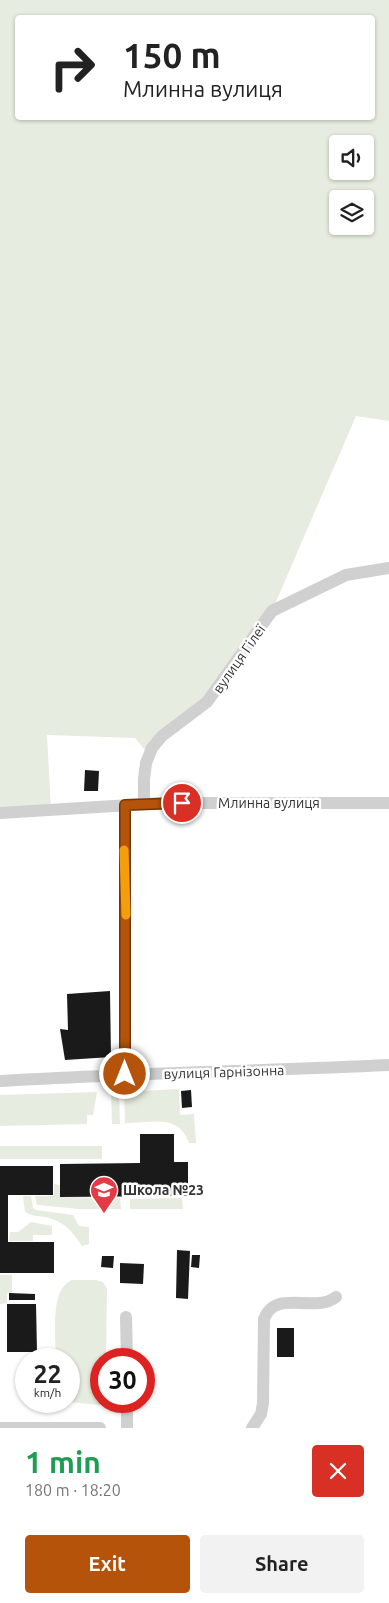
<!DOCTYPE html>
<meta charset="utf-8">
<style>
body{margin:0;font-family:Ubuntu,sans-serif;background:#f2f2f2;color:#222;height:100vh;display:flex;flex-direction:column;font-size:19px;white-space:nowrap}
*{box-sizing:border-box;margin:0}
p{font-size:16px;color:#767676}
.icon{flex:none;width:28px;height:28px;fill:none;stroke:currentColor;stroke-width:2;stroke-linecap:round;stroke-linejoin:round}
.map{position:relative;height:1428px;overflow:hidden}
.panel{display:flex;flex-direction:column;background:#fff;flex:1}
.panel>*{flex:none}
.guide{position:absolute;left:15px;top:15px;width:360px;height:105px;border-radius:5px;box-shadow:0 1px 4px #0004;background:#fff;color:#222;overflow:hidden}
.controls{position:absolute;left:329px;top:135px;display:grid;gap:10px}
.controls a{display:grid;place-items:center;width:45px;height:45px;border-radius:5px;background:#fff;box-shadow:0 1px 4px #0004;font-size:25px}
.speed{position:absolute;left:15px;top:1348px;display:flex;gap:10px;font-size:25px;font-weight:700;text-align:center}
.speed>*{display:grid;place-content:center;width:65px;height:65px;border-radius:50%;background:#fff;box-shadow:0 1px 4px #0004;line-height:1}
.speed small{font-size:12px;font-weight:400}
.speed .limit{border:8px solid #d22;background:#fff;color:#111}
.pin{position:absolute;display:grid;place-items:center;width:42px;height:42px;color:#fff;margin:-21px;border:2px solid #fff;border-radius:50%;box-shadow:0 1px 5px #0007}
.me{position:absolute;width:55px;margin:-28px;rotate:0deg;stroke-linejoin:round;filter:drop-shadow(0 0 4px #0008)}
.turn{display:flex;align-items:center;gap:18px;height:105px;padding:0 25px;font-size:22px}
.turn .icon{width:65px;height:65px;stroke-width:2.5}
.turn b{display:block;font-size:35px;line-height:42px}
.round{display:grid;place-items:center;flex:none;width:52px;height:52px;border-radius:5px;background:#f2f2f2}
.overview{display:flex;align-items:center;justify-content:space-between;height:85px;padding:0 25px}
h1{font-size:30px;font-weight:700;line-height:38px;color:#1e9e55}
.cta{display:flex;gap:10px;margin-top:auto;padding:10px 25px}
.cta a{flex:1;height:58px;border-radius:5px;background:#b45309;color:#fff;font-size:20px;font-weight:700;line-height:58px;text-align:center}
.cta a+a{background:#f2f2f2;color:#222}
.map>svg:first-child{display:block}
</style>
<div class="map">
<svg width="389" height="1428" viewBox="0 0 389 1428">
<rect width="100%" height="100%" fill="#fff"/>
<g fill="#e6ecdf" fill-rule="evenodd">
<path d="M0,0H389V421L356,416L272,611L221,685L149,755L135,738L47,735L51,811L0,813ZM18,18H372V118H18ZM338,144H365V171H338ZM338,199H365V226H338Z"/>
<path d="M179,1089L180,1115L194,1114L196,1143H189C179,1113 151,1123 125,1123L124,1092Z"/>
<polygon points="119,1091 120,1124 112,1124 111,1092"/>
<polygon points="97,1092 93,1115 87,1115 87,1124 0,1126 0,1095"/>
<rect x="0" y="1146" width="102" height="13"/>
<polygon points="54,1184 60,1185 60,1197 120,1198 121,1209 80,1209 37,1205 35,1196 54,1196"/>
<path d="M23,1196H31L33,1208L36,1210L73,1215L79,1226L89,1227V1244L82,1246C72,1231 64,1221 45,1217C37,1216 32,1216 25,1212Z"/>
<polygon points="182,1198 183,1209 130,1209 130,1199"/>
<polygon points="31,1222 52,1226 52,1235 33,1235 33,1241 9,1241 10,1232 18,1232"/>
<polygon points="0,1275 12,1275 12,1293 7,1293 7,1303 0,1304"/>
<path d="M72,1280H96L103,1282L107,1289L106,1359H101V1401H104L99,1405L60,1401H69V1359H56C56,1338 49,1289 72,1280Z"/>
</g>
<g fill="#1a1a1a">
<polygon points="85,770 99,771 98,791 84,791"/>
<polygon points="110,991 111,1057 65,1060 60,1029 68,1030 67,994"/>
<polygon points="191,1090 192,1107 182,1108 181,1091"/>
<polygon points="140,1134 174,1134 174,1162 188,1162 188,1196 60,1197 60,1164 140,1163"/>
<polygon points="0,1166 53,1166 53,1195 8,1195 8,1242 54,1242 54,1273 0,1273"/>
<polygon points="177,1250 190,1251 188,1299 176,1298"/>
<polygon points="192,1255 200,1255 199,1268 191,1267"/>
<polygon points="102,1256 114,1256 113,1268 101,1267"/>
<polygon points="120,1263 144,1264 143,1284 120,1283"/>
<polygon points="9,1293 35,1294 35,1300 9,1300"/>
<polygon points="7,1304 36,1304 37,1352 7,1352"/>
<rect x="277" y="1328" width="17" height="29"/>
</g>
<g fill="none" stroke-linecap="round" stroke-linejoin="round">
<g stroke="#d0d0d0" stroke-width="12">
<polyline points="144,804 144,779 146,763 152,748 162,736 207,702 272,611 346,575 389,568"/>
<polyline points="0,813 163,803 389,803"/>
<polyline points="125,1074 125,805"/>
<path d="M0,1081C130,1073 259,1071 389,1065"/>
<polyline points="126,1317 127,1359"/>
<polyline points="127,1401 127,1428"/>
<polyline points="0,1428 100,1428"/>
<path d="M252,1428L261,1414L263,1403L264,1319C276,1288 314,1314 336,1297"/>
</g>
</g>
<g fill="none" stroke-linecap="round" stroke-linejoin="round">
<g stroke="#753606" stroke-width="12">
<polyline id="route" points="125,1074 125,805 182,803"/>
</g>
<use href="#route" stroke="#b45309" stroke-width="9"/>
<polyline stroke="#f59e0b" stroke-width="9" points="124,850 126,915"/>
</g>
<defs>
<g id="school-pin" transform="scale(1.4375)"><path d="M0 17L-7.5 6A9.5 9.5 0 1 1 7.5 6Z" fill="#e63946" stroke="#fff"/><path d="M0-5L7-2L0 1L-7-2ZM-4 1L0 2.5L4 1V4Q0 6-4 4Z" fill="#fff"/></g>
</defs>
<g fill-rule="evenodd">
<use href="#school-pin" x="104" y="1190"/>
</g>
<g text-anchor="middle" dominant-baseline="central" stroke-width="5" stroke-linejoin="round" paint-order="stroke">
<g font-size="14" fill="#333" stroke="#fff">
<text transform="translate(239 659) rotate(-55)">вулиця Гілеї</text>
<text x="269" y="803">Млинна вулиця</text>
<text transform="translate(224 1072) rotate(-2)">вулиця Гарнізонна</text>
</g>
<g font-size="14" font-weight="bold" fill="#333" stroke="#fff" text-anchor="start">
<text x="123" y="1190">Школа №23</text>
</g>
</g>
</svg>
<div class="controls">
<a><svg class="icon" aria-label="sound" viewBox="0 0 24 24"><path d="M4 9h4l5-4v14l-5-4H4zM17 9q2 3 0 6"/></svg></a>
<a><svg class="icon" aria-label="layers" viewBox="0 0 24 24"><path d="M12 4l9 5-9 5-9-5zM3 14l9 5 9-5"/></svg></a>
</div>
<div class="speed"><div>22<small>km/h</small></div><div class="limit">30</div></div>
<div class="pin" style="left:182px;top:803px;background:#d93025"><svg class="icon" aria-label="arrive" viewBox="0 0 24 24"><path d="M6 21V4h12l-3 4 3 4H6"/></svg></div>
<svg class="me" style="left:125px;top:1074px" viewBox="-20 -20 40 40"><circle r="17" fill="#b45309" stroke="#fff" stroke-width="3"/><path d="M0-11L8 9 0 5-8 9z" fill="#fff"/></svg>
<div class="guide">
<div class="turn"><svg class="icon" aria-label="right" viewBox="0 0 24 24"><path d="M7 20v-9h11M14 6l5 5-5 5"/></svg><div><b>150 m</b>Млинна вулиця</div></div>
</div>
</div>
<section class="panel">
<div class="overview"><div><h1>1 min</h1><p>180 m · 18:20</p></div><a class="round" style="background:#d93025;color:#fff"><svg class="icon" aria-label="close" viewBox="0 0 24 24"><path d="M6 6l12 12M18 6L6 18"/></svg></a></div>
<div class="cta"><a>Exit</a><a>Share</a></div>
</section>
